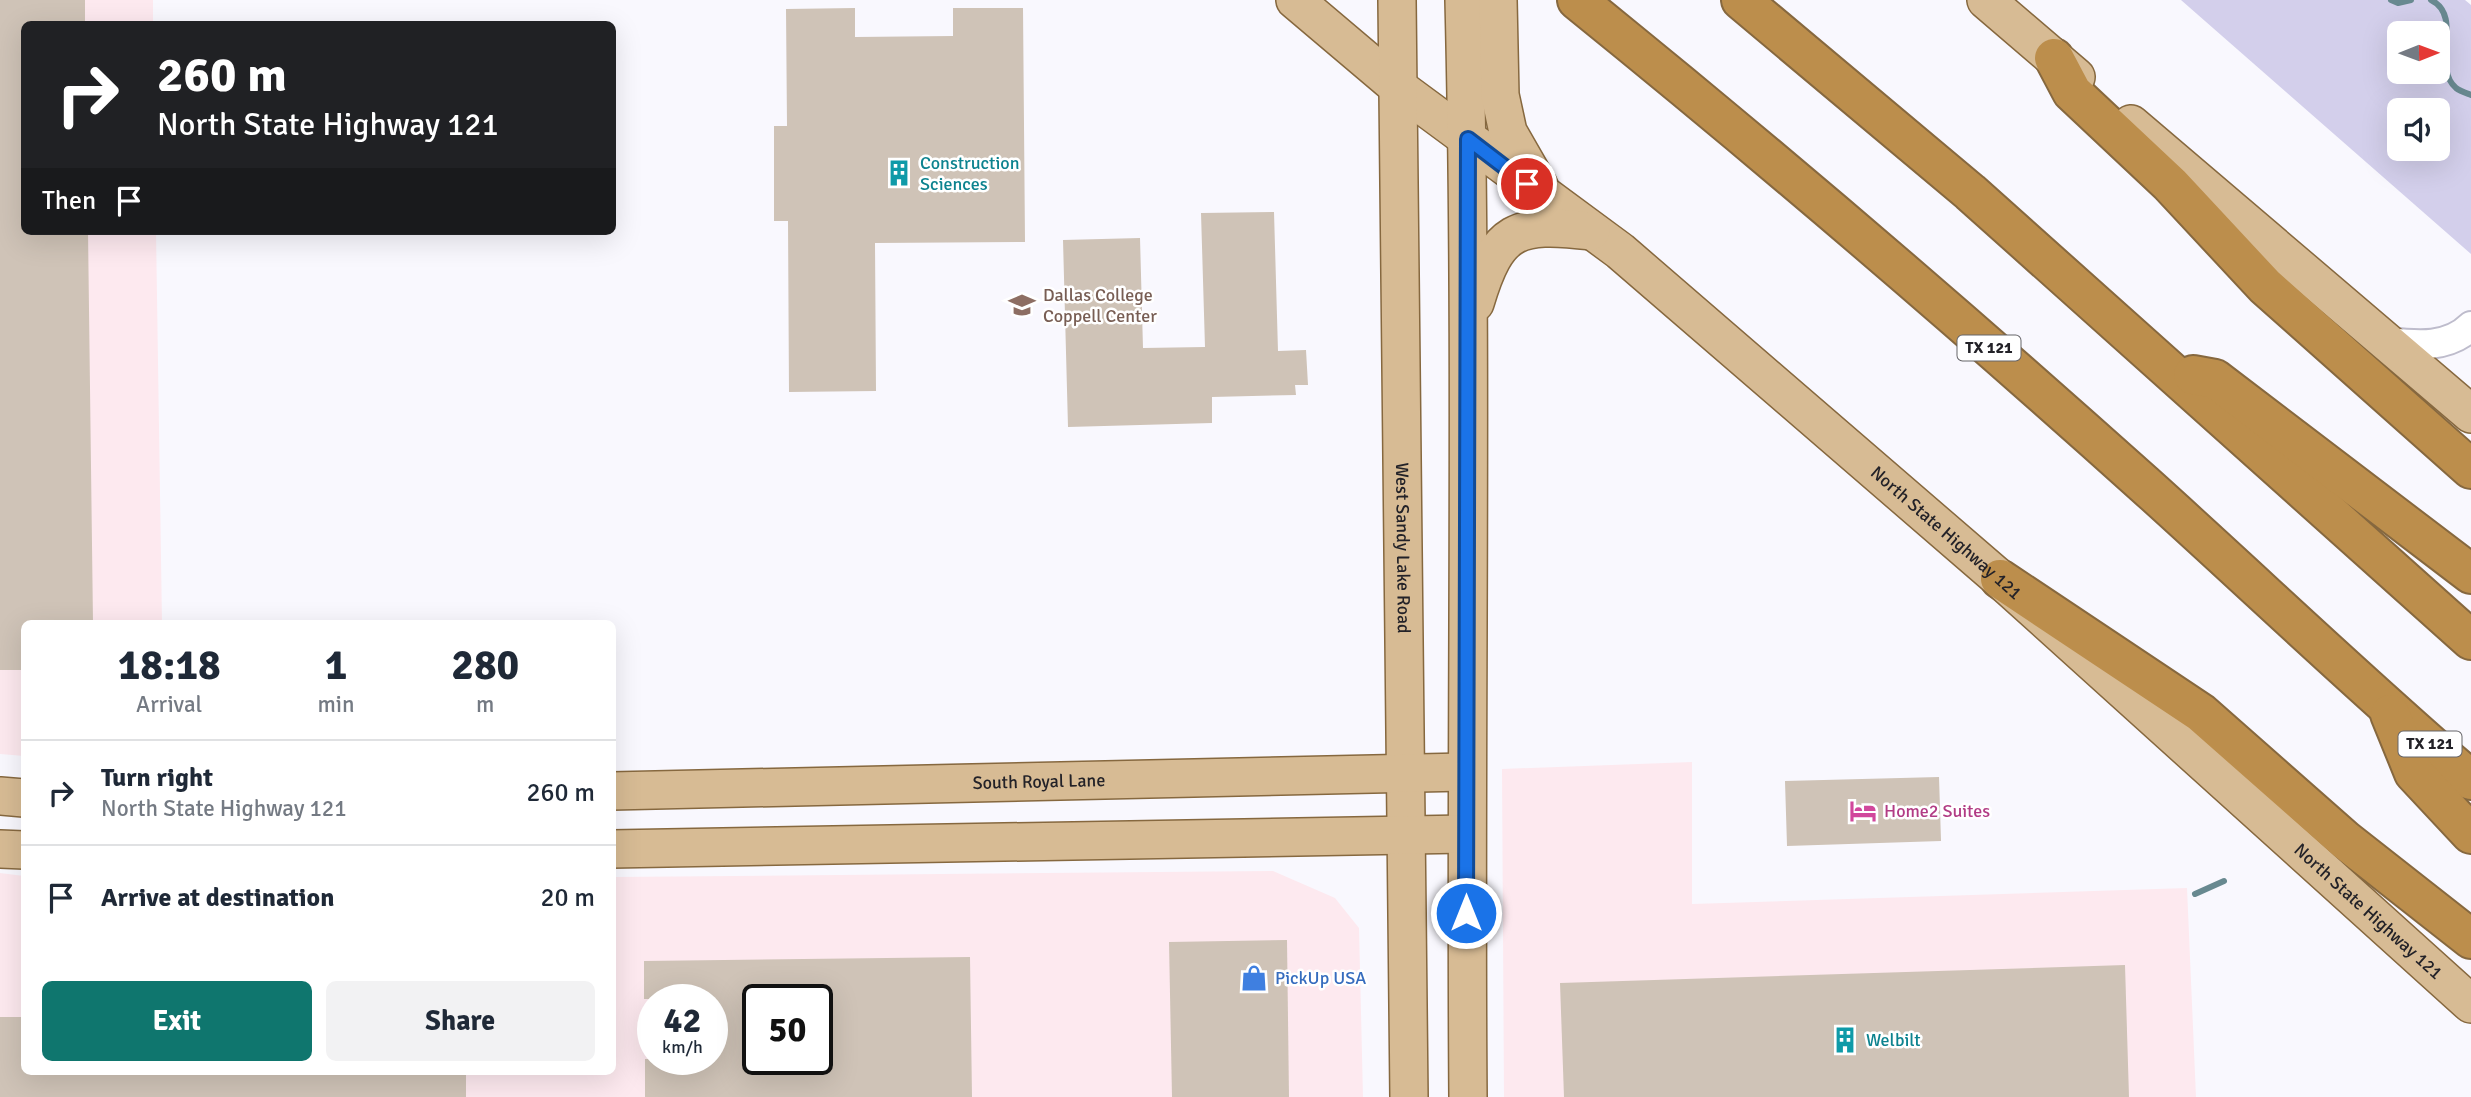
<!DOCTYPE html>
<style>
body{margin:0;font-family:Signika,sans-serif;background:#f2f2f3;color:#1f2937;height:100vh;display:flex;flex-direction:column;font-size:26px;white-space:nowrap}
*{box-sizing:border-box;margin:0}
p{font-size:23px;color:#747a83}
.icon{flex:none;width:38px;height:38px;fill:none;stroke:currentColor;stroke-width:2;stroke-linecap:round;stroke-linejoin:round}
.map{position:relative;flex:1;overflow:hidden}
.sheet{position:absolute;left:21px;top:620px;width:595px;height:455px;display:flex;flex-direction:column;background:#fff;border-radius:10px;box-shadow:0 7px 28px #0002}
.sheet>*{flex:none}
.hud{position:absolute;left:21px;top:21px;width:595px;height:214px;border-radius:10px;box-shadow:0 7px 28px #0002;background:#202124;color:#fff;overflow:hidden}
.needle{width:46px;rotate:89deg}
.buttons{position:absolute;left:2387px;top:21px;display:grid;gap:14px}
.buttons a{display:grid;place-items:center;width:63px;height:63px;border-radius:10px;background:#fff;box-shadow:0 7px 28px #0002;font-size:35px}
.speed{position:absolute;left:637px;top:984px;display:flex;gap:14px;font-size:35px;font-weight:700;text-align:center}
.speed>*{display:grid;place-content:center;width:91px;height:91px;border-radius:50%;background:#fff;box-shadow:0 7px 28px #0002;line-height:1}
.speed small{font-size:18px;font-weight:400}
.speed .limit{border:4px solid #111;border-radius:10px;background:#fff;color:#111}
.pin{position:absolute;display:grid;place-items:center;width:60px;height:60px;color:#fff;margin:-30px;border:4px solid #fff;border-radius:50%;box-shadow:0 2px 7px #0007}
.me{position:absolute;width:77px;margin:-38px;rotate:0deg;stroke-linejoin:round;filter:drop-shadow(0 0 5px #0008)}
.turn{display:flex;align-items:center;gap:24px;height:147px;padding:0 21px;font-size:32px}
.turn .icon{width:91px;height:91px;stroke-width:2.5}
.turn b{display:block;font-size:49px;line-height:60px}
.then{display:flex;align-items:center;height:66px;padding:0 21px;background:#0003;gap:14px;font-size:26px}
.eta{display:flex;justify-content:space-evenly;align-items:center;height:119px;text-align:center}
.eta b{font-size:42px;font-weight:800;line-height:49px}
.action{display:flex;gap:14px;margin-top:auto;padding:14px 21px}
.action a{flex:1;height:80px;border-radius:10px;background:#0f766e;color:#fff;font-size:28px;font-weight:800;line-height:80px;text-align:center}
.action a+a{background:#f2f2f3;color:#1f2937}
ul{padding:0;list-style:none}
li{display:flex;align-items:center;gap:21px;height:105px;padding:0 21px;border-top:2px solid #e0e1e3}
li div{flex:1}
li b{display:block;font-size:26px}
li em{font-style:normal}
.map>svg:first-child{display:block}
</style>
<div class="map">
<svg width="2471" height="1097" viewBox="0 0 2471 1097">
<rect width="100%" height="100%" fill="#f9f8fe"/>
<g fill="#fde9ef" fill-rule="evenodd">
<polygon points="0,0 153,0 153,24 24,24 24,231 156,231 162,623 24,623 24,756 0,754"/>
<polygon points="1692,762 1692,904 2187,888 2196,1097 1504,1097 1502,769"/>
<path d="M1273,871L1335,898L1359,928L1363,1097H0V873L24,876V1071H612L613,877ZM653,999H712V1059H653ZM758,999H817V1059H758Z"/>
</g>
<path fill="#d3cfeb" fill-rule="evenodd" d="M2181,0H2465L2471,5V254ZM2399,33H2438V72H2399ZM2399,110H2438V149H2399Z"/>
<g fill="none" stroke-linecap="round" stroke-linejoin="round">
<g stroke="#688990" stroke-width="6">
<polyline points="2391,0 2398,3 2411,0"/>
<path d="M2431,0C2464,16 2431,67 2456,88C2460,91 2466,93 2471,95"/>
<polyline points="2195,894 2224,881"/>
</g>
</g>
<g fill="#cfc3b7" fill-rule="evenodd">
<polygon points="0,0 85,0 85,24 24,24 24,231 88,231 93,623 24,623 24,670 0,670"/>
<polygon points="855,8 855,37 953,36 953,8 1023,8 1025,242 875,243 876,391 789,392 788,221 774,221 774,126 787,126 786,9"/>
<polygon points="1274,212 1278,351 1306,350 1308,385 1295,385 1296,395 1212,397 1212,423 1068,427 1063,240 1140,238 1143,348 1205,347 1201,213"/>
<polygon points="1939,777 1941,841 1787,846 1785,781"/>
<polygon points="1287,940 1289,1097 1172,1097 1169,942"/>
<path d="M970,957L972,1097H645V1059H712V999H644V961ZM758,999H817V1059H758Z"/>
<polygon points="2125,965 2129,1097 1564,1097 1560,983"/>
<polygon points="0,1017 24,1017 24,1071 466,1071 466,1097 0,1097"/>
</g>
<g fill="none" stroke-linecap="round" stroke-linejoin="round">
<g stroke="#bebccc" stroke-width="32">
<path id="minor" d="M2386,342C2416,345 2448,349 2471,326"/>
</g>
<g stroke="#86683f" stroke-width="40">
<g id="major">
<path id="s1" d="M1295,0L1399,88L1620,251L2000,579L2471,1004"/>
<path id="s2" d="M1397,0L1409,1097"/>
<path d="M1464,0C1473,365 1465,731 1468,1097"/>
<polyline points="1498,0 1500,95 1508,132 1539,186"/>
<polyline points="1986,0 2076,77"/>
<polyline points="2131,124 2471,414"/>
<path d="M1475,303C1497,229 1516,222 1591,231"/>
<path id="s3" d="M612,791L1465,772"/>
<polyline points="0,796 24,798"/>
<polyline points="0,849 24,850"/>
<polyline points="612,849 1466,834"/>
</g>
</g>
<g stroke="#86683f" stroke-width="42">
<g id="highway">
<path d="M1577,0C1770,156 1959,318 2144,484C2253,582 2359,684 2471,780"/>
<polyline points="1741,0 1970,192 2471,640"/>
<polyline points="2054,58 2072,92 2170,184 2265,286 2471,469"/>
<polyline points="2193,375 2215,379 2471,574"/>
<polyline points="2000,579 2201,713 2345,840 2471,939"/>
<polyline points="2390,714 2414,773 2471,834"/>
</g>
</g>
<use href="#minor" stroke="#fff" stroke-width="28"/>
<use href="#major" stroke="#d7bb94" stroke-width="37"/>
<use href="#highway" stroke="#bc8e4c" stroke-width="38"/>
</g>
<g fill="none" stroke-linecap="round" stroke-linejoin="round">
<g stroke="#114b97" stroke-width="18">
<polyline id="route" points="1466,913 1468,139 1527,184"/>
</g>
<use href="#route" stroke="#1a73e8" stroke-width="12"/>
</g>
<defs>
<g id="building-bare" transform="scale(2.1)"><path d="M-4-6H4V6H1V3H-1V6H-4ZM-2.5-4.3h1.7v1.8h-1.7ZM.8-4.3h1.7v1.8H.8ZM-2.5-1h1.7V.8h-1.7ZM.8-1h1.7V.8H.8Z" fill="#0f9aa8" stroke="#fff" stroke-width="2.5" paint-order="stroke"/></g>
<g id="university-bare" transform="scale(2.1)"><path d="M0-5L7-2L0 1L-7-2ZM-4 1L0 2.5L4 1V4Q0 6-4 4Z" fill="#8d6e63" stroke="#fff" stroke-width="2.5" paint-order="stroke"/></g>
<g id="hotel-bare" transform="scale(2.1)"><path d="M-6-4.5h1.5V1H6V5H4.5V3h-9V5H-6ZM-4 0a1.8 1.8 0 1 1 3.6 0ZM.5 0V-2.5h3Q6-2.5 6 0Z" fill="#d1479c" stroke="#fff" stroke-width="2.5" paint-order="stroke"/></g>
<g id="shop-bare" transform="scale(2.1)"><path d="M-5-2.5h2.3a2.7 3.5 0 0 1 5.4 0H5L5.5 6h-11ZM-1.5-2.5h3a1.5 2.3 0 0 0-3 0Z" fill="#3f7fe0" stroke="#fff" stroke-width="2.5" paint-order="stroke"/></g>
</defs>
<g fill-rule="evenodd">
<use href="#building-bare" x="899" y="173"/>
<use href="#university-bare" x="1022" y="305"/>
<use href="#hotel-bare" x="1863" y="811"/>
<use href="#shop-bare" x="1254" y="978"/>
<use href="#building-bare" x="1845" y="1040"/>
</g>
<g text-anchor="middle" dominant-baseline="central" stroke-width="5" stroke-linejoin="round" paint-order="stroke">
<g fill="#fff" stroke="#656468" stroke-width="2">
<rect x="1957.5" y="335.5" width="63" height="25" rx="5"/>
<rect x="2398.5" y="731.5" width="63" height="25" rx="5"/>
</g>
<g font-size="16" font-weight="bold" fill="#232228">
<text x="1989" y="348">TX 121</text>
<text x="2430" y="744">TX 121</text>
</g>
<g font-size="18" fill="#0d838f" stroke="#fff" text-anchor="start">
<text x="920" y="163">Construction<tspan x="920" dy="21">Sciences</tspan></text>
<text x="1866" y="1040">Welbilt</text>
</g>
<g font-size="18" fill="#785e54" stroke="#fff" text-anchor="start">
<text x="1043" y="295">Dallas College<tspan x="1043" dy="21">Coppell Center</tspan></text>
</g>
<g font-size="18" fill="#232228" stroke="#fff">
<text stroke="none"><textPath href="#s1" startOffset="842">North State Highway 121</textPath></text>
<text stroke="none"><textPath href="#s2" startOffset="548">West Sandy Lake Road</textPath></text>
<text stroke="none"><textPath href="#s3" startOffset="427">South Royal Lane</textPath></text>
<text stroke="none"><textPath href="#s1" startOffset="1409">North State Highway 121</textPath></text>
</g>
<g font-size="18" fill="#b23c85" stroke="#fff" text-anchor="start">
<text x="1884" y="811">Home2 Suites</text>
</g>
<g font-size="18" fill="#366cbe" stroke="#fff" text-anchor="start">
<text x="1275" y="978">PickUp USA</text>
</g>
</g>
</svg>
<div class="buttons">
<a><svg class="needle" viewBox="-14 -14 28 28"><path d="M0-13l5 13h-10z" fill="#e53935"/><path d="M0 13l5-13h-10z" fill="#747a83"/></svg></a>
<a><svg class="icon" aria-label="sound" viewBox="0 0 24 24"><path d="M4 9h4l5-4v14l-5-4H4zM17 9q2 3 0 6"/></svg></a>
</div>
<div class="speed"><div>42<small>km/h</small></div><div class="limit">50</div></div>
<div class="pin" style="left:1527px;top:184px;background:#d93025"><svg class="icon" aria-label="arrive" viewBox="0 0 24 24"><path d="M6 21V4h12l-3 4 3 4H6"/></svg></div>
<svg class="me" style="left:1466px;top:913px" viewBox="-20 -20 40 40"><circle r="17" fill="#1a73e8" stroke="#fff" stroke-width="3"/><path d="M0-11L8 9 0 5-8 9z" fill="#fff"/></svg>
<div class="hud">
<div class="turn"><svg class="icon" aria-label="right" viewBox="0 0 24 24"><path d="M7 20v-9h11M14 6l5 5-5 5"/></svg><div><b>260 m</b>North State Highway 121</div></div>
<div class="then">Then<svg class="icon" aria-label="arrive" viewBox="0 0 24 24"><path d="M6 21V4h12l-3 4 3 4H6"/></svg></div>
</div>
<section class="sheet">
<div class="eta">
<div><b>18:18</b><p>Arrival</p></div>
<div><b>1</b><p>min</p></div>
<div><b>280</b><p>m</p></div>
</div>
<ul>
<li><svg class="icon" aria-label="right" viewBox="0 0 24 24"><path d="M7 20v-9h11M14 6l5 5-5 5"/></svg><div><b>Turn right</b><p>North State Highway 121</p></div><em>260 m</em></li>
<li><svg class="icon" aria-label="arrive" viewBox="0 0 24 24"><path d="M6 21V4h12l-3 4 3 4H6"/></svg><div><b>Arrive at destination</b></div><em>20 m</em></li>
</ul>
<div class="action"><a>Exit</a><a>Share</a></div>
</section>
</div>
